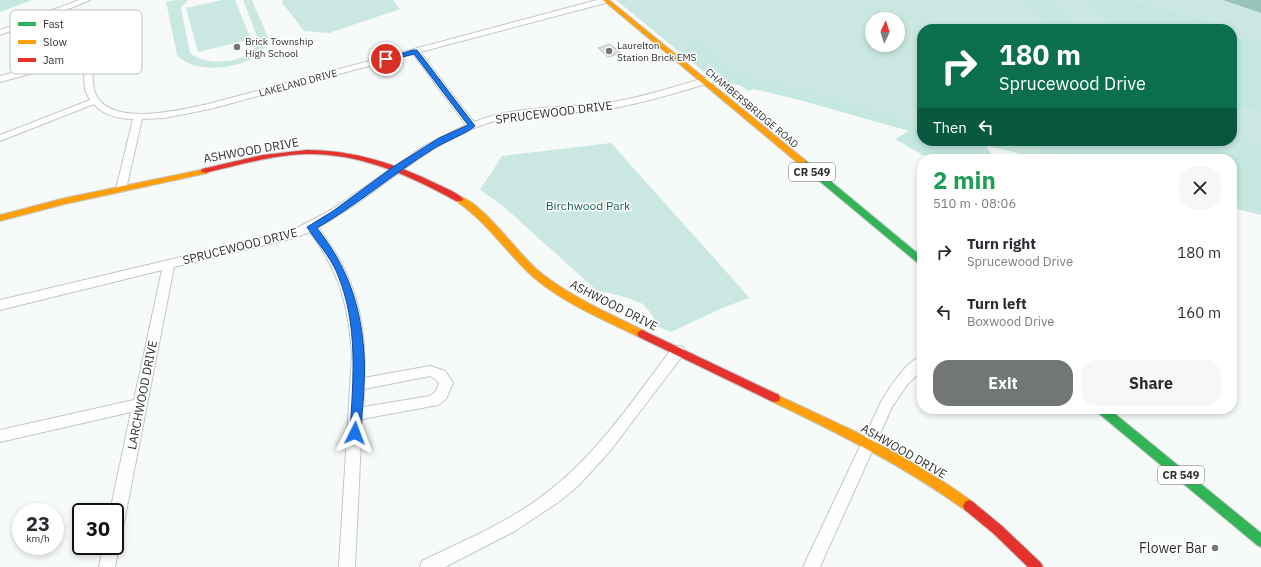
<!DOCTYPE html>
<meta charset="utf-8">
<style>
body{margin:0;font-family:"IBM Plex Sans",sans-serif;background:#f7f7f7;color:#2b2b33;height:100vh;display:flex;flex-direction:column;font-size:15px;white-space:nowrap}
*{box-sizing:border-box;margin:0}
p{font-size:13px;color:#7c7c81}
.icon{flex:none;width:22px;height:22px;fill:none;stroke:currentColor;stroke-width:2;stroke-linecap:round;stroke-linejoin:round}
.map{position:relative;flex:1;overflow:hidden}
.sheet{position:absolute;left:917px;top:154px;width:320px;height:260px;display:flex;flex-direction:column;background:#fff;border-radius:16px;box-shadow:0 2px 6px #0003}
.sheet>*{flex:none}
.top-card{position:absolute;left:917px;top:24px;width:320px;height:122px;border-radius:16px;box-shadow:0 2px 6px #0003;background:#0b6e4f;color:#fff;overflow:hidden}
.needle{width:26px;rotate:4deg}
.fabs{position:absolute;left:865px;top:12px;display:grid;gap:8px}
.fabs a{display:grid;place-items:center;width:40px;height:40px;border-radius:50%;background:#fff;box-shadow:0 2px 6px #0003;font-size:20px}
.speed{position:absolute;left:12px;top:503px;display:flex;gap:8px;font-size:20px;font-weight:700;text-align:center}
.speed>*{display:grid;place-content:center;width:52px;height:52px;border-radius:50%;background:#fff;box-shadow:0 2px 6px #0003;line-height:1}
.speed small{font-size:10px;font-weight:400}
.speed .limit{border:2px solid #111;border-radius:6px;background:#fff;color:#111}
.pin{position:absolute;display:grid;place-items:center;width:34px;height:34px;color:#fff;margin:-17px;border:2px solid #fff;border-radius:50%;box-shadow:0 1px 4px #0007}
.me{position:absolute;width:44px;margin:-22px;rotate:3deg;stroke-linejoin:round;filter:drop-shadow(0 0 3px #0008)}
.turn{display:flex;align-items:center;gap:14px;height:84px;padding:0 16px;font-size:18px}
.turn .icon{width:52px;height:52px;stroke-width:2.5}
.turn b{display:block;font-size:28px;line-height:34px}
.then{display:flex;align-items:center;height:38px;padding:0 16px;background:#0003;gap:8px;font-size:15px}
.round{display:grid;place-items:center;flex:none;width:42px;height:42px;border-radius:16px;background:#f7f7f7}
.head{display:flex;align-items:center;justify-content:space-between;height:68px;padding:0 16px}
h1{font-size:24px;font-weight:800;line-height:30px;color:#1e9e55}
.action{display:flex;gap:8px;margin-top:auto;padding:8px 16px}
.action a{flex:1;height:46px;border-radius:16px;background:#737676;color:#fff;font-size:16px;font-weight:800;line-height:46px;text-align:center}
.action a+a{background:#f7f7f7;color:#2b2b33}
ul{padding:0;list-style:none}
li{display:flex;align-items:center;gap:12px;height:60px;padding:0 16px}
li div{flex:1}
li b{display:block;font-size:15px}
li em{font-style:normal}
.map>svg:first-child{display:block}
</style>
<div class="map">
<svg width="1261" height="567" viewBox="0 0 1261 567">
<rect width="100%" height="100%" fill="#f6faf9"/>
<g fill="#cae8e1" fill-rule="evenodd">
<path d="M176,0H188L181,8L190,53C206,67 254,65 258,39L243,0H252L268,37L269,42C265,48 260,55 254,58C232,69 195,74 177,55L166,2Z"/>
<polygon points="222,0 235,0 251,39 198,52 186,8"/>
<polygon points="285,0 393,0 400,9 329,33 304,31 281,1"/>
<path d="M616,0H1099L1132,29H922V130L713,79ZM872,19H898V45H872Z"/>
<polygon points="1133,0 1223,0 1261,13 1261,46 1256,46 1232,33 1232,29 1225,29 1208,20"/>
<polygon points="1261,110 1261,215 1232,208 1232,159 1041,159 968,141 1232,141 1232,111"/>
<polygon points="611,143 739,286 749,298 720,309 671,332 654,325 653,316 643,304 625,297 596,290 502,205 480,190 502,156"/>
</g>
<g fill="#c4e7df">
<polygon points="0,0 32,0 0,12"/>
<polygon points="1026,0 1048,0 1068,23 1080,29 1058,29"/>
<polygon points="1086,0 1133,0 1208,20 1225,29 1116,29"/>
<polygon points="1232,33 1256,46 1261,46 1261,110 1232,111"/>
<polygon points="695,42 732,72 922,126 922,141 975,141 986,144 993,159 930,159 895,139 909,131 758,88 748,91 688,44"/>
<polygon points="1232,136 1261,150 1261,214 1243,205 1232,202 1232,159 1055,159 1023,141 1217,141 1251,158"/>
</g>
<polygon fill="#98c1b8" points="1223,0 1261,0 1261,13"/>
<polygon fill="#dbdede" stroke="#c1c5c4" points="610,44 621,53 608,57 598,48"/>
<g fill="none" stroke-linecap="round" stroke-linejoin="round">
<g stroke="#c3c7c6" stroke-width="2">
<g id="street">
<path d="M79,0H90L49,17C64,25 86,34 90,53C93,65 92,77 94,90C106,129 180,110 208,104L597,0H610L609,2L420,52L474,122C515,105 562,109 606,103C643,98 677,85 713,76L717,79L716,81C675,93 635,106 593,111C557,114 519,112 485,124C422,145 376,197 318,227C354,274 367,319 364,378L430,366L445,371L453,383L446,399L438,405L362,419L355,567H339L352,354C348,304 340,273 310,232L294,238L174,267L123,527L121,532L115,535V512H110L131,412L0,442V430L134,400L162,270L0,310V300L291,231L331,210L423,147L466,125L413,54L210,109L164,118L142,119L126,189L121,192L117,191L116,189L133,119C120,119 102,115 94,104L0,141V135L90,100L85,90L83,60L0,82V76L82,55C79,36 57,28 42,19L0,35V30ZM430,376L435,379L439,383L436,391L430,396L363,407L364,389Z"/>
<path d="M678,346L683,347L685,351L683,355L610,451L578,486L560,501L515,531L445,567H420L422,561C465,540 512,521 550,490C600,451 635,397 673,347Z"/>
<path d="M922,356V370L907,385L892,407L820,567H803L882,400C891,386 906,361 922,356Z"/>
<polygon points="115,540 119,546 115,567 99,567 103,546 115,546"/>
</g>
</g>
<g stroke="#c3c7c6" stroke-width="2">
<g id="fast">
<polygon points="799,160 805,160 922,257 922,265 919,264 799,164"/>
<polygon points="1096,409 1109,409 1261,533 1261,547 1257,545 1097,412"/>
</g>
</g>
<g stroke="#c3c7c6" stroke-width="2">
<g id="slow">
<polygon points="603,0 609,0 805,160 805,164 799,164"/>
<polygon points="205,169 209,171 208,173 65,204 0,221 0,215 65,198"/>
<path d="M459,196C485,204 518,255 541,273C573,298 610,314 645,331L647,334L645,337H639C602,319 563,303 532,276C506,252 486,221 456,201L455,199L456,197Z"/>
<path d="M775,394L854,431L903,457L950,486L973,502L975,506L973,510L969,512L965,510C904,466 838,433 771,401L770,398L771,395Z"/>
</g>
</g>
<g stroke="#c3c7c6" stroke-width="2">
<g id="jam">
<path d="M307,150C354,150 397,164 439,185C447,189 458,193 463,199L462,201H456C405,173 351,149 291,155C262,158 234,166 205,173L201,171L202,169L263,155Z"/>
<polygon points="642,330 779,395 780,398 779,401 775,402 771,401 639,337 637,334 639,331"/>
<polygon points="969,500 973,502 1002,526 1041,563 1043,567 1028,567 994,534 965,510 963,506 965,502"/>
</g>
</g>
<use href="#street" fill="#fefefe" fill-rule="evenodd"/>
<use href="#fast" fill="#30b455" fill-rule="evenodd"/>
<use href="#slow" fill="#ff9f0a" fill-rule="evenodd"/>
<use href="#jam" fill="#e5322d" fill-rule="evenodd"/>
</g>
<path fill="#1a73e8" stroke="#114b97" d="M413,50H417L475,126C468,133 444,142 433,149C393,174 357,205 317,228C347,266 361,305 364,354C366,380 362,407 361,433L359,437L355,438L352,437L350,433C353,379 359,325 337,273C330,256 317,243 307,227L333,211L393,167L439,138L468,125L414,54L386,61L383,59Z"/>
<g fill="#737676" stroke="#fff" stroke-width="1.5">
<circle cx="237" cy="47" r="4"/>
<circle cx="609" cy="51" r="4"/>
<circle cx="1215" cy="548" r="4"/>
</g>
<g text-anchor="middle" dominant-baseline="central" stroke-width="3" stroke-linejoin="round" paint-order="stroke">
<g font-size="10" fill="#2d2f2f" stroke="#fff" text-anchor="start">
<text x="245" y="41">Brick Township<tspan x="245" dy="12">High School</tspan></text>
<text x="617" y="45">Laurelton<tspan x="617" dy="12">Station Brick EMS</tspan></text>
</g>
<g font-size="10" fill="#2d2f2f" stroke="#fff">
<text transform="translate(298 83) rotate(-15)">LAKELAND DRIVE</text>
<text transform="translate(752 108) rotate(40)">CHAMBERSBRIDGE ROAD</text>
</g>
<g fill="#fff" stroke="#6c6d6d" stroke-width="1">
<rect x="789" y="163" width="46" height="18" rx="3"/>
<rect x="1158" y="466" width="46" height="18" rx="3"/>
</g>
<g font-size="11" font-weight="bold" fill="#2d2f2f">
<text x="812" y="172">CR 549</text>
<text x="1181" y="475">CR 549</text>
</g>
<g font-size="12" fill="#2d2f2f" stroke="#fff">
<text transform="translate(554 112) rotate(-7)">SPRUCEWOOD DRIVE</text>
<text transform="translate(251 150) rotate(-10)">ASHWOOD DRIVE</text>
<text transform="translate(240 246) rotate(-14)">SPRUCEWOOD DRIVE</text>
<text transform="translate(614 305) rotate(27)">ASHWOOD DRIVE</text>
<text transform="translate(142 395) rotate(-79)">LARCHWOOD DRIVE</text>
<text transform="translate(904 451) rotate(30)">ASHWOOD DRIVE</text>
</g>
<g font-size="12" fill="#106053" stroke="#fff">
<text x="588" y="205">Birchwood Park</text>
</g>
<g font-size="14" fill="#2d2f2f" stroke="#fff" text-anchor="end">
<text x="1207" y="548">Flower Bar</text>
</g>
</g>
<rect x="10" y="10" width="132" height="64" rx="6" fill="#fff" stroke="#c0c1c1" stroke-width="1"/>
<rect x="18" y="22" width="18" height="4" fill="#30b455"/>
<rect x="18" y="40" width="18" height="4" fill="#ff9f0a"/>
<rect x="18" y="58" width="18" height="4" fill="#e5322d"/>
<g font-size="11" fill="#2d2f2f">
<text x="43" y="28">Fast</text>
<text x="43" y="46">Slow</text>
<text x="43" y="64">Jam</text>
</g>
</svg>
<div class="fabs">
<a><svg class="needle" viewBox="-14 -14 28 28"><path d="M0-13l5 13h-10z" fill="#e53935"/><path d="M0 13l5-13h-10z" fill="#7c7c81"/></svg></a>
</div>
<div class="speed"><div>23<small>km/h</small></div><div class="limit">30</div></div>
<div class="pin" style="left:386px;top:59px;background:#d93025"><svg class="icon" aria-label="arrive" viewBox="0 0 24 24"><path d="M6 21V4h12l-3 4 3 4H6"/></svg></div>
<svg class="me" style="left:355px;top:433px" viewBox="-20 -20 40 40"><path d="M0-17L14 15 0 8-14 15z" fill="#1a73e8" stroke="#fff" stroke-width="4"/></svg>
<div class="top-card">
<div class="turn"><svg class="icon" aria-label="right" viewBox="0 0 24 24"><path d="M7 20v-9h11M14 6l5 5-5 5"/></svg><div><b>180 m</b>Sprucewood Drive</div></div>
<div class="then">Then<svg class="icon" aria-label="left" viewBox="0 0 24 24"><path d="M17 20v-9H6M10 6l-5 5 5 5"/></svg></div>
</div>
<section class="sheet">
<div class="head"><div><h1>2 min</h1><p>510 m · 08:06</p></div><a class="round"><svg class="icon" aria-label="close" viewBox="0 0 24 24"><path d="M6 6l12 12M18 6L6 18"/></svg></a></div>
<ul>
<li><svg class="icon" aria-label="right" viewBox="0 0 24 24"><path d="M7 20v-9h11M14 6l5 5-5 5"/></svg><div><b>Turn right</b><p>Sprucewood Drive</p></div><em>180 m</em></li>
<li><svg class="icon" aria-label="left" viewBox="0 0 24 24"><path d="M17 20v-9H6M10 6l-5 5 5 5"/></svg><div><b>Turn left</b><p>Boxwood Drive</p></div><em>160 m</em></li>
</ul>
<div class="action"><a>Exit</a><a>Share</a></div>
</section>
</div>
